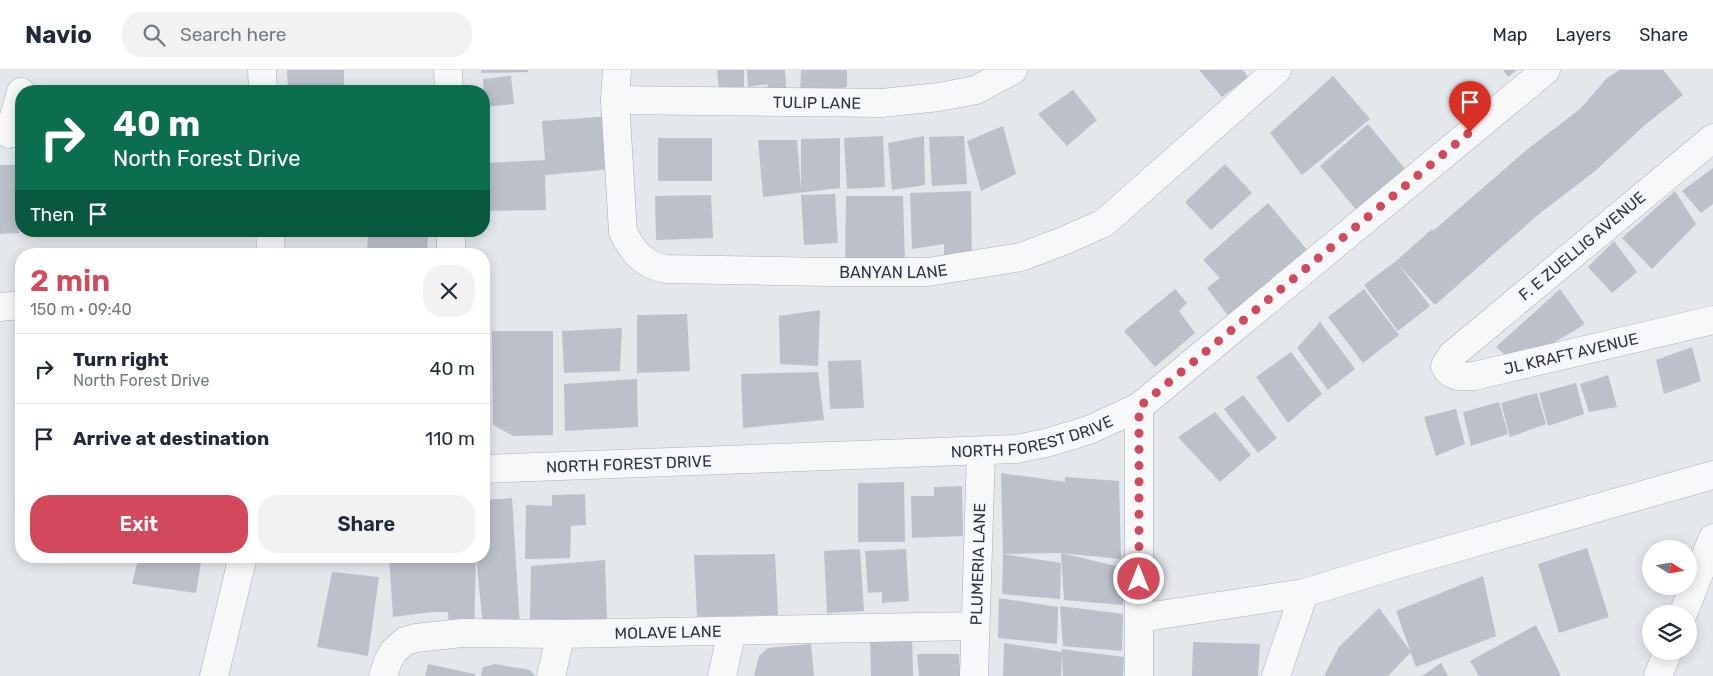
<!DOCTYPE html>
<meta charset="utf-8">
<style>
body{margin:0;font-family:Rubik,sans-serif;background:#f2f2f3;color:#1f2937;height:100vh;display:flex;flex-direction:column;font-size:19px;white-space:nowrap}
*{box-sizing:border-box;margin:0}
p{font-size:16px;color:#747a83}
.icon{flex:none;width:28px;height:28px;fill:none;stroke:currentColor;stroke-width:2;stroke-linecap:round;stroke-linejoin:round}
.map{position:relative;flex:1;overflow:hidden}
.details{position:absolute;left:15px;top:178px;width:475px;height:315px;display:flex;flex-direction:column;background:#fff;border-radius:20px;box-shadow:0 2px 12px #0003}
.details>*{flex:none}
.hud{position:absolute;left:15px;top:15px;width:475px;height:152px;border-radius:20px;box-shadow:0 2px 12px #0003;background:#0b6e4f;color:#fff;overflow:hidden}
.needle{width:32px;rotate:101deg}
.buttons{position:absolute;left:1642px;top:470px;display:grid;gap:10px}
.buttons a{display:grid;place-items:center;width:55px;height:55px;border-radius:50%;background:#fff;box-shadow:0 2px 12px #0003;font-size:25px}
.pin{position:absolute;display:grid;place-items:center;width:42px;height:42px;color:#fff;margin:-51px -21px;border-radius:50% 50% 50% 0;rotate:-45deg;box-shadow:0 0 5px #0007}
.pin .icon{rotate:45deg}
.me{position:absolute;width:55px;margin:-28px;rotate:0deg;stroke-linejoin:round;filter:drop-shadow(0 0 4px #0008)}
.turn{display:flex;align-items:center;gap:18px;height:105px;padding:0 15px;font-size:22px}
.turn .icon{width:65px;height:65px;stroke-width:2.5}
.turn b{display:block;font-size:35px;line-height:42px}
.then{display:flex;align-items:center;height:48px;padding:0 15px;background:#0003;gap:10px;font-size:19px}
.round{display:grid;place-items:center;flex:none;width:52px;height:52px;border-radius:20px;background:#f2f2f3}
.head{display:flex;align-items:center;justify-content:space-between;height:85px;padding:0 15px}
h1{font-size:30px;font-weight:600;line-height:38px;color:#d1495b}
.cta{display:flex;gap:10px;margin-top:auto;padding:10px 15px}
.cta a{flex:1;height:58px;border-radius:20px;background:#d1495b;color:#fff;font-size:20px;font-weight:600;line-height:58px;text-align:center}
.cta a+a{background:#f2f2f3;color:#1f2937}
ul{padding:0;list-style:none}
li{display:flex;align-items:center;gap:15px;height:70px;padding:0 15px;border-top:1px solid #e0e1e3}
li div{flex:1}
li b{display:block;font-size:19px}
li em{font-style:normal}
header{display:flex;align-items:center;gap:30px;box-sizing:border-box;height:70px;padding:0 25px;background:#fff;border-bottom:1px solid #e0e1e3}
header strong{font-size:24px}
nav{display:flex;gap:28px;margin-inline-start:auto;font-size:18px}
.search{width:350px;height:45px;background:#f2f2f3;display:flex;align-items:center;gap:12px;box-sizing:border-box;padding:0 18px;border-radius:20px;color:#747a83;font-size:19px}
.map>svg:first-child{display:block}
</style>
<header>
<strong>Navio</strong>
<div class="search"><svg class="icon" aria-label="search" viewBox="0 0 24 24"><circle cx="10" cy="10" r="6"/><path d="M15 15l6 6"/></svg>Search here</div>
<nav><a>Map</a><a>Layers</a><a>Share</a></nav>
</header>
<div class="map">
<svg width="1713" height="606" viewBox="0 0 1713 606">
<rect width="100%" height="100%" fill="#e4e7ec"/>
<g fill="#bbc0ca">
<polygon points="287,0 344,0 344,19 326,21 288,21"/>
<polygon points="481,0 528,0 528,2 481,3"/>
<polygon points="717,0 744,0 744,18 719,19"/>
<polygon points="747,0 785,0 787,27 765,28 768,14 748,17"/>
<polygon points="801,0 847,0 847,17 800,26"/>
<polygon points="1199,0 1243,0 1248,7 1222,27"/>
<polygon points="1503,0 1517,0 1508,7"/>
<polygon points="1619,0 1663,0 1683,25 1646,54 1594,102 1539,144 1435,235 1398,194 1430,236 1398,261 1364,215 1396,191 1432,159 1433,161 1529,78 1580,39 1607,8"/>
<polygon points="511,6 514,34 485,37 483,9"/>
<polygon points="1333,6 1370,49 1302,105 1270,63"/>
<polygon points="372,16 416,17 417,21 371,21"/>
<polygon points="1073,20 1097,50 1067,76 1038,44"/>
<polygon points="611,46 613,99 545,105 546,140 484,141 484,122 486,122 486,93 545,90 542,51"/>
<polygon points="1368,54 1406,100 1358,142 1320,96"/>
<polygon points="1003,56 1016,104 981,121 967,71"/>
<polygon points="883,66 885,117 847,119 844,68"/>
<polygon points="924,66 925,115 892,120 888,73"/>
<polygon points="964,66 967,114 932,116 929,67"/>
<rect x="658" y="68" width="54" height="43"/>
<polygon points="840,68 840,118 763,127 758,70 797,70 801,119 801,69"/>
<polygon points="1225,94 1252,123 1211,160 1185,132"/>
<polygon points="0,95 17,95 19,163 0,164"/>
<polygon points="1713,98 1713,134 1701,143 1682,121"/>
<polygon points="971,121 972,191 944,194 944,174 912,179 910,123"/>
<polygon points="1675,121 1696,154 1652,199 1622,168"/>
<polygon points="835,124 838,173 804,175 801,125"/>
<polygon points="711,125 713,168 656,170 655,126"/>
<polygon points="846,126 903,126 905,195 845,195"/>
<polygon points="1268,133 1308,181 1230,248 1207,218 1220,208 1203,190"/>
<polygon points="368,161 428,161 427,184 367,184"/>
<polygon points="1614,171 1637,202 1612,223 1588,197"/>
<polygon points="1175,219 1187,233 1179,241 1195,263 1155,297 1124,261"/>
<polygon points="1364,219 1399,265 1363,293 1328,247"/>
<polygon points="1560,219 1585,254 1517,295 1496,277"/>
<polygon points="820,240 818,296 780,294 779,246"/>
<polygon points="687,244 690,301 637,303 637,245"/>
<polygon points="1320,252 1355,299 1328,320 1297,278"/>
<polygon points="622,258 620,301 564,303 562,261"/>
<polygon points="492,261 553,261 553,365 513,366 493,355"/>
<polygon points="1692,277 1701,311 1664,324 1656,290"/>
<polygon points="1291,282 1322,324 1288,353 1256,307"/>
<polygon points="861,290 864,338 830,339 828,291"/>
<polygon points="818,302 824,350 743,358 741,304"/>
<polygon points="1608,305 1617,337 1589,342 1580,314"/>
<polygon points="637,309 638,357 565,361 564,314"/>
<polygon points="1576,313 1584,344 1548,356 1539,323"/>
<polygon points="1537,323 1546,354 1510,367 1501,333"/>
<polygon points="1243,325 1277,368 1258,383 1224,339"/>
<polygon points="1499,332 1508,364 1471,376 1463,342"/>
<polygon points="1456,339 1465,374 1436,386 1424,347"/>
<polygon points="1215,342 1251,385 1220,412 1178,367"/>
<polygon points="1001,403 1065,412 1065,407 1119,411 1121,489 1061,483 1124,498 1123,535 1064,530 1061,483 1003,484 1061,493 1060,529 1002,524 1003,484"/>
<polygon points="904,412 905,472 858,472 858,413"/>
<polygon points="962,416 963,466 912,468 911,426 934,426 934,417"/>
<polygon points="585,424 586,455 571,456 570,488 525,489 526,435 552,436 552,425"/>
<polygon points="512,428 520,557 483,557 476,486 484,486 484,430"/>
<polygon points="1587,478 1609,547 1559,563 1538,494"/>
<polygon points="860,479 864,541 827,543 824,481"/>
<polygon points="906,479 909,531 882,533 882,522 868,523 865,481"/>
<polygon points="775,484 778,545 697,547 694,485"/>
<polygon points="139,486 202,486 196,523 132,514"/>
<polygon points="389,486 433,486 433,493 476,488 474,563 449,561 448,542 432,542 393,547"/>
<polygon points="605,490 607,549 530,549 531,496"/>
<polygon points="332,502 379,507 368,586 317,577"/>
<polygon points="1483,506 1496,566 1416,597 1396,541"/>
<polygon points="999,528 1058,537 1057,574 998,568"/>
<polygon points="1060,536 1123,544 1122,581 1063,576"/>
<polygon points="1379,538 1411,582 1388,606 1324,606 1339,577"/>
<polygon points="1536,555 1561,606 1479,606 1470,591"/>
<polygon points="912,562 913,606 871,606 870,563"/>
<polygon points="1193,572 1260,574 1258,606 1192,606"/>
<polygon points="1004,573 1062,582 1061,579 1124,587 1123,606 1063,606 1062,584 1061,606 1003,606"/>
<polygon points="811,574 814,606 754,606 759,586 768,578"/>
<polygon points="917,584 959,584 960,606 919,606"/>
<polygon points="1441,593 1448,606 1422,606"/>
<polygon points="428,594 475,604 475,606 425,606"/>
<polygon points="495,594 530,600 535,606 481,606 483,597"/>
</g>
<g fill="none" stroke-linecap="round" stroke-linejoin="round">
<g stroke="#a9aeb7" stroke-width="29">
<g id="minor">
<polyline points="262,0 263,21"/>
<polyline points="448,0 449,21"/>
<path id="s1" d="M617,0L615,30L623,162C633,182 643,195 666,199L830,202H928L1021,187L1063,171L1104,153L1277,0"/>
<path id="s2" d="M615,30L882,33L939,27L976,20L1013,0"/>
<polyline points="9,64 21,22"/>
<path id="s3" d="M1713,68L1452,285L1445,296C1451,308 1462,307 1474,306L1713,250"/>
<polyline points="270,161 271,184"/>
<polyline points="451,161 451,184"/>
<polyline points="0,237 21,235"/>
<path id="s4" d="M484,399L1016,379L1046,373L1089,360L1139,337L1546,0"/>
<polyline points="1683,544 1713,468"/>
<polyline points="1140,548 1304,523 1392,496 1713,405"/>
<polyline points="214,606 243,486"/>
<path id="s5" d="M383,606L388,591L394,581L405,571L416,568L462,563L561,564L975,556"/>
<polyline points="551,606 561,564"/>
<polyline points="722,606 732,561"/>
<path id="s6" d="M974,606L981,382"/>
<polyline points="1139,606 1139,337"/>
<polyline points="1276,606 1304,523"/>
<polyline points="1658,606 1668,581"/>
</g>
</g>
<use href="#minor" stroke="#f7f8fa" stroke-width="28"/>
</g>
<g fill="none" stroke-linecap="round" stroke-linejoin="round">
<polyline stroke="#d1495b" stroke-width="9" stroke-dasharray="0 16.2" points="1139,509 1139,337 1470,62"/>
</g>
<g text-anchor="middle" dominant-baseline="central" stroke-width="4" stroke-linejoin="round" paint-order="stroke">
<g font-size="16" fill="#2b3445" stroke="#f4f6f9">
<text stroke="none"><textPath href="#s2" startOffset="202">TULIP LANE</textPath></text>
<text transform="translate(1582 176) rotate(-40)">F. E ZUELLIG AVENUE</text>
<text stroke="none"><textPath href="#s1" startOffset="449">BANYAN LANE</textPath></text>
<text stroke="none"><textPath href="#s3" startOffset="485">JL KRAFT AVENUE</textPath></text>
<text stroke="none"><textPath href="#s4" startOffset="550">NORTH FOREST DRIVE</textPath></text>
<text stroke="none"><textPath href="#s4" startOffset="145">NORTH FOREST DRIVE</textPath></text>
<text stroke="none"><textPath href="#s6" startOffset="112">PLUMERIA LANE</textPath></text>
<text stroke="none"><textPath href="#s5" startOffset="306">MOLAVE LANE</textPath></text>
</g>
</g>
</svg>
<div class="buttons">
<a><svg class="needle" viewBox="-14 -14 28 28"><path d="M0-13l5 13h-10z" fill="#e53935"/><path d="M0 13l5-13h-10z" fill="#747a83"/></svg></a>
<a><svg class="icon" aria-label="layers" viewBox="0 0 24 24"><path d="M12 4l9 5-9 5-9-5zM3 14l9 5 9-5"/></svg></a>
</div>
<div class="pin" style="left:1470px;top:62px;background:#d93025"><svg class="icon" aria-label="arrive" viewBox="0 0 24 24"><path d="M6 21V4h12l-3 4 3 4H6"/></svg></div>
<svg class="me" style="left:1139px;top:509px" viewBox="-20 -20 40 40"><circle r="17" fill="#d1495b" stroke="#fff" stroke-width="3"/><path d="M0-11L8 9 0 5-8 9z" fill="#fff"/></svg>
<div class="hud">
<div class="turn"><svg class="icon" aria-label="right" viewBox="0 0 24 24"><path d="M7 20v-9h11M14 6l5 5-5 5"/></svg><div><b>40 m</b>North Forest Drive</div></div>
<div class="then">Then<svg class="icon" aria-label="arrive" viewBox="0 0 24 24"><path d="M6 21V4h12l-3 4 3 4H6"/></svg></div>
</div>
<section class="details">
<div class="head"><div><h1>2 min</h1><p>150 m · 09:40</p></div><a class="round"><svg class="icon" aria-label="close" viewBox="0 0 24 24"><path d="M6 6l12 12M18 6L6 18"/></svg></a></div>
<ul>
<li><svg class="icon" aria-label="right" viewBox="0 0 24 24"><path d="M7 20v-9h11M14 6l5 5-5 5"/></svg><div><b>Turn right</b><p>North Forest Drive</p></div><em>40 m</em></li>
<li><svg class="icon" aria-label="arrive" viewBox="0 0 24 24"><path d="M6 21V4h12l-3 4 3 4H6"/></svg><div><b>Arrive at destination</b></div><em>110 m</em></li>
</ul>
<div class="cta"><a>Exit</a><a>Share</a></div>
</section>
</div>
